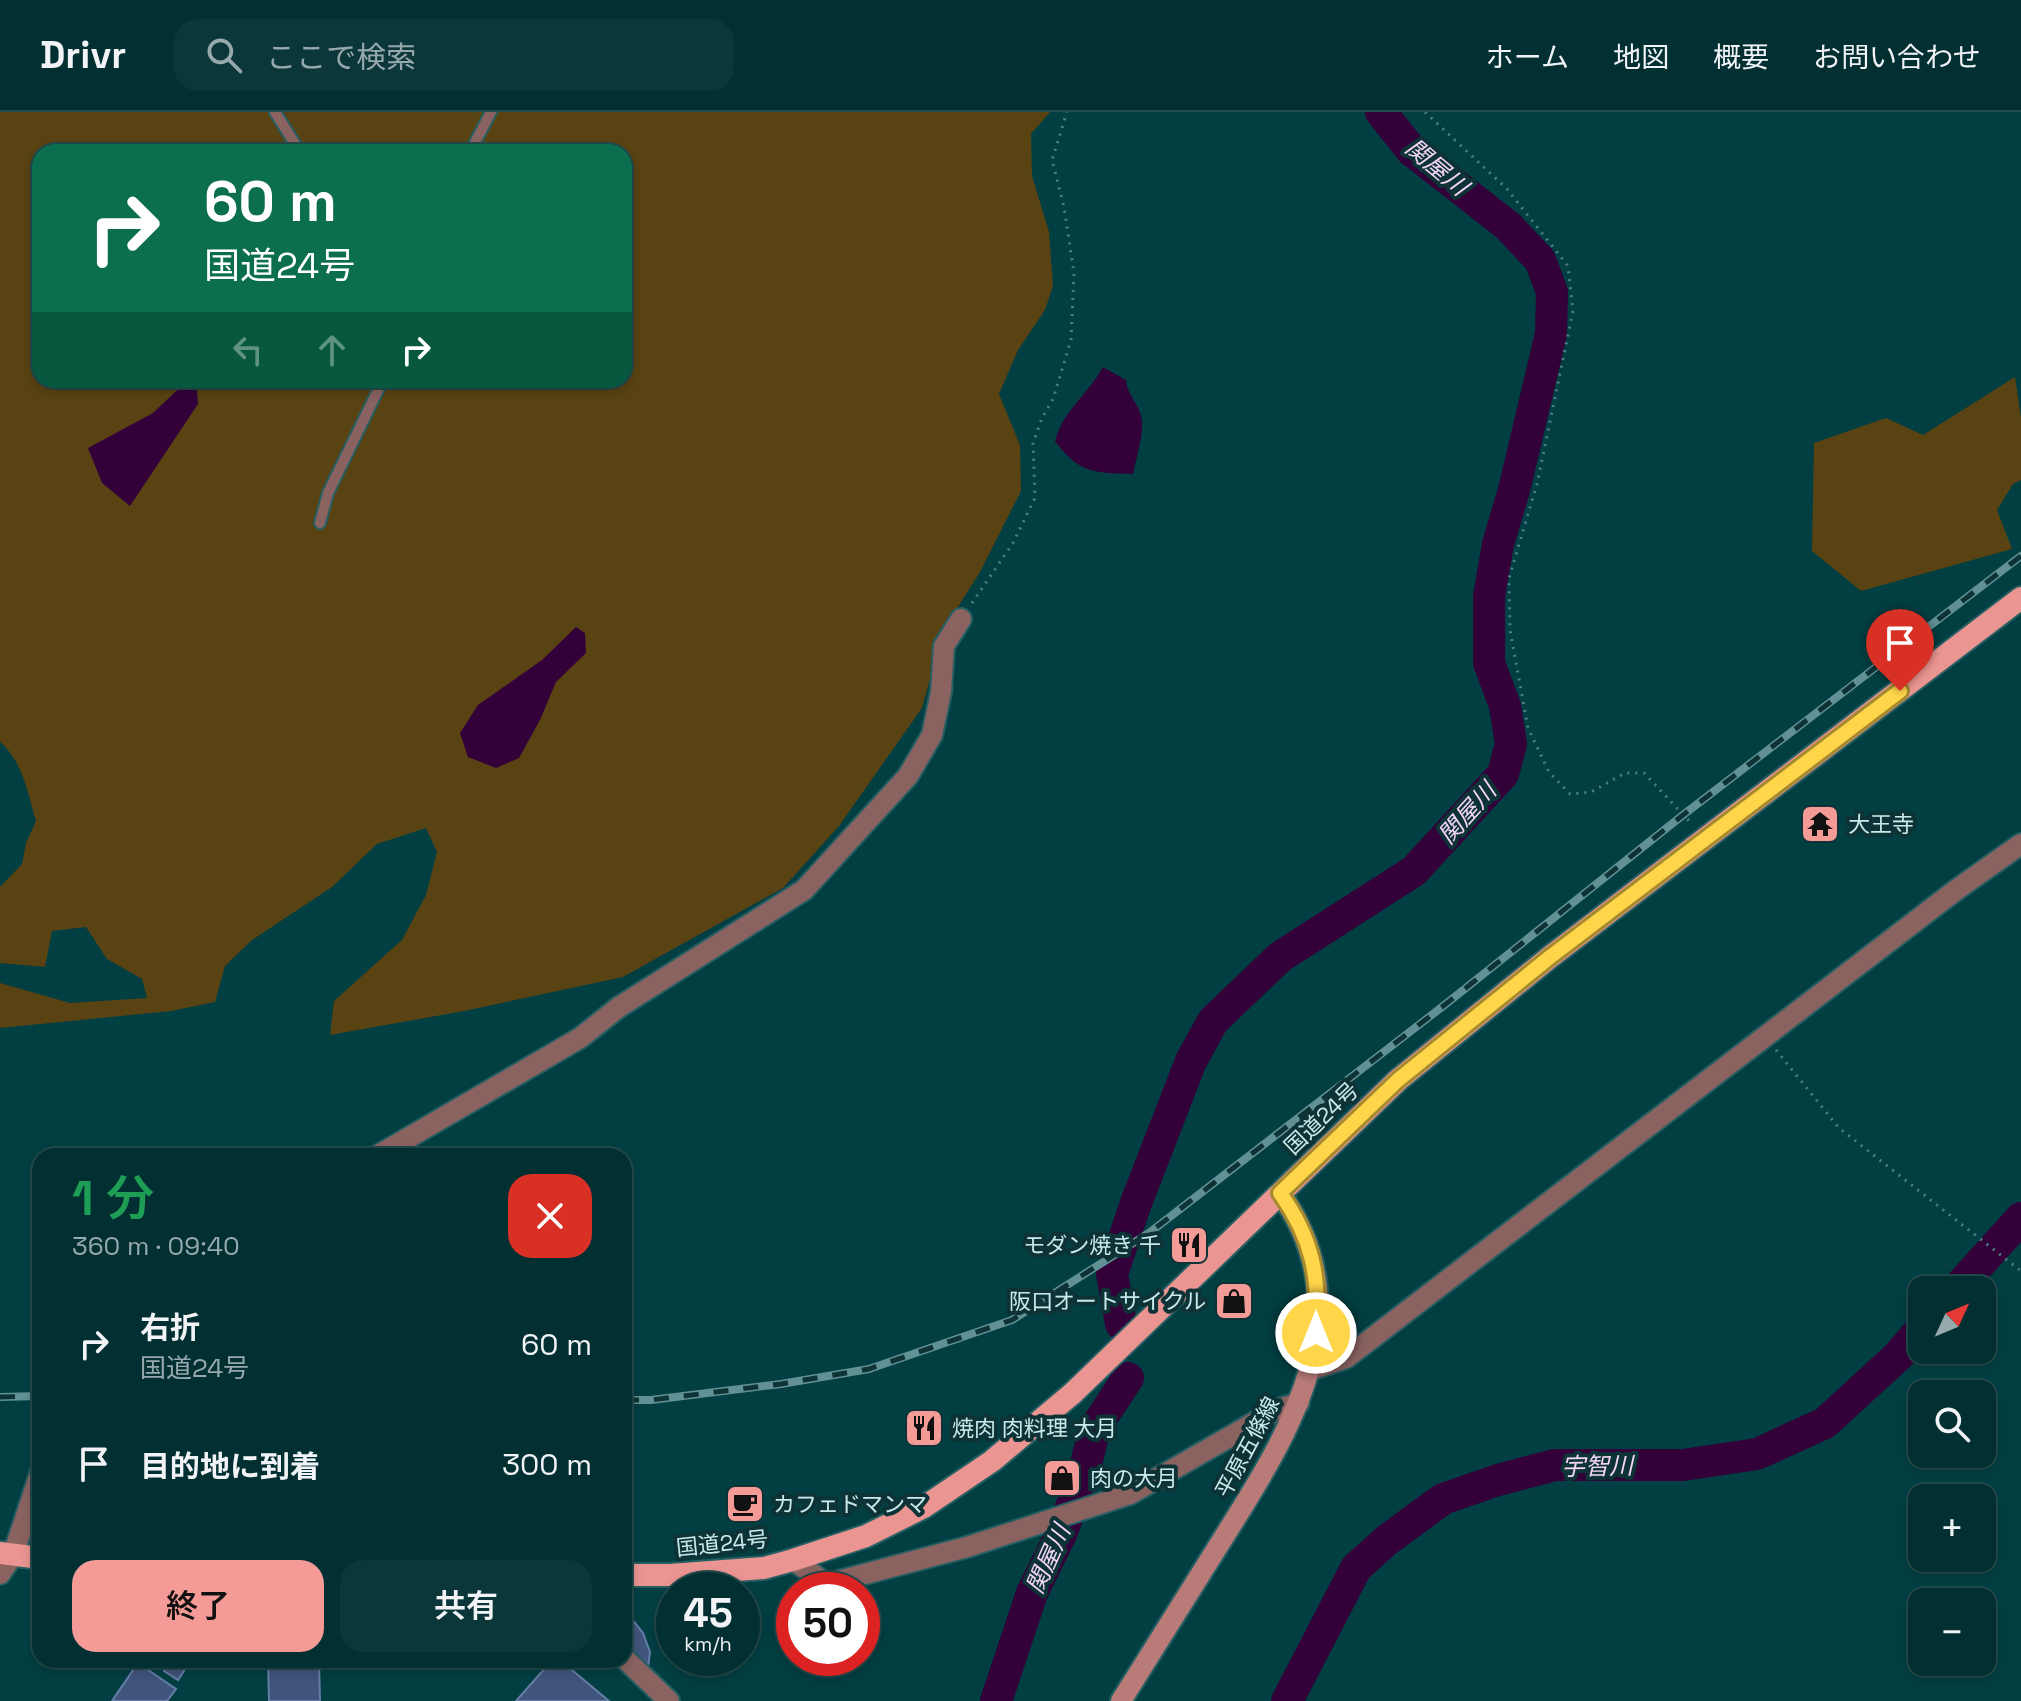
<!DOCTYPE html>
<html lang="ja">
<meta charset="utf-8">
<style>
body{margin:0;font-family:"Space Grotesk","Noto Sans JP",sans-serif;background:#0c373a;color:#f1f3f6;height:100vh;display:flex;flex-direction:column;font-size:30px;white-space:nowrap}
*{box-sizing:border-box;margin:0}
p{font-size:26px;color:#96a9ac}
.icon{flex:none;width:44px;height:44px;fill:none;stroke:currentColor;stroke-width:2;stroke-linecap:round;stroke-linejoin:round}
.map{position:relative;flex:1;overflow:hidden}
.side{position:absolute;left:32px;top:1036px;width:600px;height:520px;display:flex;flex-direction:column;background:#022f32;border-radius:24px;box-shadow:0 4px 12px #0003,0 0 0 2px #234a4d}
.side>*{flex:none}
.top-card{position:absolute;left:32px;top:32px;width:600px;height:244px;border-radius:24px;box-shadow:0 4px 12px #0003,0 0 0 2px #234a4d;background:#0b6e4f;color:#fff;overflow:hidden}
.needle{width:52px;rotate:46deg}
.fabs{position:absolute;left:1908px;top:1164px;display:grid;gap:16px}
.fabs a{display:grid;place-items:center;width:88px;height:88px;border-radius:16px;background:#022f32;box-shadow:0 4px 12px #0003,0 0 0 2px #234a4d;font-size:40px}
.speed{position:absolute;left:656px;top:1460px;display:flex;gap:16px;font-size:40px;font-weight:700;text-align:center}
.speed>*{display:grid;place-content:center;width:104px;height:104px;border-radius:50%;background:#022f32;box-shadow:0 4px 12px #0003,0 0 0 2px #234a4d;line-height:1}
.speed small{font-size:20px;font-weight:400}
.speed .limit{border:12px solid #d22;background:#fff;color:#111}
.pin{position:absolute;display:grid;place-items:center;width:68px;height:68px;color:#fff;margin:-82px -34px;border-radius:50% 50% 50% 0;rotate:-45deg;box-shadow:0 0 8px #0007}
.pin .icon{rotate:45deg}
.me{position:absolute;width:88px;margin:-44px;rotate:0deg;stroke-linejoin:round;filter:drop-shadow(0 0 6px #0008)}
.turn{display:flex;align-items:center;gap:28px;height:168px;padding:0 40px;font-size:36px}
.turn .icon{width:104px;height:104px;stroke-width:2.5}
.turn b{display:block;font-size:56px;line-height:68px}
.lanes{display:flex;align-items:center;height:76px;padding:0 40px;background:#0003;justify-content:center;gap:40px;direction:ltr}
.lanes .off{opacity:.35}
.round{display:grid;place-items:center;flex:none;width:84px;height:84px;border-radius:24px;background:#0c373a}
.head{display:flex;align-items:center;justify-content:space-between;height:136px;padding:0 40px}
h1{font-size:48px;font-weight:600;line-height:60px;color:#1e9e55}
.action{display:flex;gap:16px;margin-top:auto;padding:16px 40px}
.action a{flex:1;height:92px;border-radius:24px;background:#f59b97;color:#111;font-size:32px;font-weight:600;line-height:92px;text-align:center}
.action a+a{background:#0c373a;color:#f1f3f6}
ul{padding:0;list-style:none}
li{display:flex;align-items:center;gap:24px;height:120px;padding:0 40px}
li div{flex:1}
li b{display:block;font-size:30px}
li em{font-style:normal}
header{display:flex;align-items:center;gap:48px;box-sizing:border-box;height:112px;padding:0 40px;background:#022f32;border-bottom:2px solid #234a4d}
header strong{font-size:38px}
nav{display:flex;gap:44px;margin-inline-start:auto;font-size:28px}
.search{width:560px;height:72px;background:#0c373a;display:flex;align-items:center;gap:20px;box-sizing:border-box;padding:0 28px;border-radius:24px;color:#96a9ac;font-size:30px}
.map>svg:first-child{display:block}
</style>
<header>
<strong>Drivr</strong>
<div class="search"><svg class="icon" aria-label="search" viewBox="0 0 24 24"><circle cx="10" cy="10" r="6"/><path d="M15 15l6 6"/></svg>ここで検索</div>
<nav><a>ホーム</a><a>地図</a><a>概要</a><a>お問い合わせ</a></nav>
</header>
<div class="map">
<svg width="2021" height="1589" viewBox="0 0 2021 1589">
<rect width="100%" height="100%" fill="#023f43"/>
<g fill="#594313" fill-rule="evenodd">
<path d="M0,0H1050L1031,22L1032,64L1049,120L1053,174L1045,198L1018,238L999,282L1020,333L1021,379L980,460L937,528L935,550L922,596L839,714L783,776L623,865L464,899L330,923L334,889L402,828L426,783L437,740L426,716L377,732L332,775L252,828L225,854L215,890L171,899L0,916V871L70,891L147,886L142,867L107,847L86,815L52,819L45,855L0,851V775L22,752L26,731L36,709C28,683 23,649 0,630ZM40,40H624V268H40Z"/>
<polygon points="2015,265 2021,306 2021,368 2013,372 1997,398 2012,437 1861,479 1812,439 1814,331 1886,306 1923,323"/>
</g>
<g fill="#33003a">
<path d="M1103,255L1126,268C1127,284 1141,293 1142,310C1143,326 1136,346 1133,362C1096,361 1079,362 1055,329C1064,297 1087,284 1103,255Z"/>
<polygon points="188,268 196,268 198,292 130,394 102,371 88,336 153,301"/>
<polygon points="576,515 585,521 586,541 556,570 540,608 519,646 496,656 468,645 460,621 478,593 542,548"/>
</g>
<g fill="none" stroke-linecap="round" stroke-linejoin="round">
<g stroke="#33003a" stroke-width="32">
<polyline points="1956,1178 2021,1106"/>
<polyline points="1121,1212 1112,1162 1136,1091 1191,949 1213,909 1280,845 1414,759 1503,662 1511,632 1505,594 1489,551 1489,485 1498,432 1514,378 1551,222 1552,180 1540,148 1508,114 1412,39 1381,0"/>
<polyline points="996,1589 1032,1481 1061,1422 1084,1360 1095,1316 1128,1266"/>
<polyline points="1287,1589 1356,1456 1387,1428 1443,1387 1498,1368 1555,1353 1683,1353 1757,1342 1825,1311 1898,1244 1922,1216"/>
</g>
</g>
<g fill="#40557c" stroke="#667da7" stroke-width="2">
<polygon points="624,1497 643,1521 650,1540 648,1555 624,1533"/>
<polygon points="164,1548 191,1548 178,1568 164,1559"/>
<polygon points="268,1548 319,1548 320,1589 269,1589"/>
<polygon points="559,1548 560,1548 609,1589 516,1589 546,1555 553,1555"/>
<polygon points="138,1551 176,1577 167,1589 112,1589"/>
</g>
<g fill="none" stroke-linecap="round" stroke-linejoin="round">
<g stroke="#265e62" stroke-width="14">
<g id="service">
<polyline points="275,0 300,40"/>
<polyline points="470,40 491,0"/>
<polyline points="320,411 328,381 383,268"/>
</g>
</g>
<g stroke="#265e62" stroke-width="24">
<g id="minor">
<polyline points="377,1044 580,926 619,895 804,778 908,664 932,623 941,580 944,534 961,507"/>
<polyline points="1310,1258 1346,1246 1956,778 2021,732"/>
<polyline points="793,1448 827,1472 967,1435 1130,1382 1278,1297 1299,1291"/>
<polyline points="0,1462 13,1443 40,1362"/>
<polyline points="624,1546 669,1589"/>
</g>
</g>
<g stroke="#265e62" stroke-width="24">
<path id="secondary" d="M1121,1589C1155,1535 1188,1482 1222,1428C1289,1322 1366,1202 1280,1081"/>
</g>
<g stroke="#265e62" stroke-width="26">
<g id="trunk">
<polyline points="0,1441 40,1446"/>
<polyline points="624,1463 670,1463 764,1456 793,1448 866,1424 924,1395 992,1349 1073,1281 1398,968 1550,845 2021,486"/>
</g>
</g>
<g stroke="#4d7f83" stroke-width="3" stroke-dasharray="2 6" stroke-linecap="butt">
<polyline points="1425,0 1507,77 1568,154 1573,199 1537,372 1509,466 1510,518 1528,616 1549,660 1570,682 1591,680 1625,661 1644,661 1692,712"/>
<polyline points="972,491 1013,431 1035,386 1033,331 1042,306 1053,287 1071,228 1074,161 1064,95 1052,48 1067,0"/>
<polyline points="1776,938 1839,1016 2021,1159"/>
</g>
<use href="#service" stroke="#8a6361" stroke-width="10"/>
<use href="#minor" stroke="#8a6361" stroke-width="20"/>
<use href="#secondary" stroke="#b87b78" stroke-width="20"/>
<use href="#trunk" stroke="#ea9591" stroke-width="22"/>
<g stroke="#629195" stroke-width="8">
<g id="rail">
<polyline points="0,1285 40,1284"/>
<polyline points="624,1288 651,1288 781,1272 869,1257 1012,1208 1149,1121 1442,895 1683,703 2021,444"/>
</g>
</g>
<use href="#rail" stroke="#0d3336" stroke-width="5" stroke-dasharray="15" stroke-linecap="butt"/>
</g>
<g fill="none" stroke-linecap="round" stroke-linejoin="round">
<g stroke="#a68a30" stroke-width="20">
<path id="route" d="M1316,1221C1320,1166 1313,1127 1280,1081L1398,968L1550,845L1900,579"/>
</g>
<use href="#route" stroke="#ffd54a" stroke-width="14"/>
</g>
<defs>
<g id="temple-square" transform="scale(2)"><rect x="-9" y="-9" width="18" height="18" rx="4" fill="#f59b97" stroke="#0d3336"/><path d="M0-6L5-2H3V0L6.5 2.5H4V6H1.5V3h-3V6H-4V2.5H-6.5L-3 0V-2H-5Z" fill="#111"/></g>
<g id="restaurant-square" transform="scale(2)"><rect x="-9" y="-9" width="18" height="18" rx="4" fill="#f59b97" stroke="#0d3336"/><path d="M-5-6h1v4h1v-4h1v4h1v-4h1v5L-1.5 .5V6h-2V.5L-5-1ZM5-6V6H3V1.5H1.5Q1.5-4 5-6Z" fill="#111"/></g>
<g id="shop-square" transform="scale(2)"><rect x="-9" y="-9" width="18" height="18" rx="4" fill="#f59b97" stroke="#0d3336"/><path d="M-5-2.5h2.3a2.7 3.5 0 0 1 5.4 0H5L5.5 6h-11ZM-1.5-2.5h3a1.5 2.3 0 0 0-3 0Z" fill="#111"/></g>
<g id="cafe-square" transform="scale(2)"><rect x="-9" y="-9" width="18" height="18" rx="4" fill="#f59b97" stroke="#0d3336"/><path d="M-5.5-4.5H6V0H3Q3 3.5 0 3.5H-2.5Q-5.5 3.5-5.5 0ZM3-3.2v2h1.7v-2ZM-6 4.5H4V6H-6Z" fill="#111"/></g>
</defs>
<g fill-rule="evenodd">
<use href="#temple-square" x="1820" y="712"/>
<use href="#restaurant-square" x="1189" y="1133"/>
<use href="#shop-square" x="1234" y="1189"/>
<use href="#restaurant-square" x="924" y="1316"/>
<use href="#shop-square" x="1062" y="1366"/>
<use href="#cafe-square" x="745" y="1392"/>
</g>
<g text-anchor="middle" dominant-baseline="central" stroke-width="8" stroke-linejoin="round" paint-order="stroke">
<g font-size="22" fill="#c9eaed" stroke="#0d3336" text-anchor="start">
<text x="1848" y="712">大王寺</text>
<text x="1161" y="1133" text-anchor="end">モダン焼き 千</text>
<text x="1206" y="1189" text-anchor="end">阪口オートサイクル</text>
<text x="952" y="1316">焼肉 肉料理 大月</text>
<text x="1090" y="1366">肉の大月</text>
<text x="773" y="1392">カフェドマンマ</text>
</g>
<g font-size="22" fill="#c9eaed" stroke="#0d3336">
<text transform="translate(1321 1006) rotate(-44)">国道24号</text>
<text transform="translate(1247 1335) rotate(-62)">平原五條線</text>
<text transform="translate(722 1431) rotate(-6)">国道24号</text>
</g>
<g font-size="24" font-style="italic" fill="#f5d6f9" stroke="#0d3336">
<text transform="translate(1437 55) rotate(40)">関屋川</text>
<text transform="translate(1467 701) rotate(-48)">関屋川</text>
<text transform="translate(1597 1354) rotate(-1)">宇智川</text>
<text transform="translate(1048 1447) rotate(-66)">関屋川</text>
</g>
</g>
</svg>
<div class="fabs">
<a><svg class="needle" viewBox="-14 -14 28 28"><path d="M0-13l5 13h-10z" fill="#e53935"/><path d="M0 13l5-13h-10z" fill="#96a9ac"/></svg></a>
<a><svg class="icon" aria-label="search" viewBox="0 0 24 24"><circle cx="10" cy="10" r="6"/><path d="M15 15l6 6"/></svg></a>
<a>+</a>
<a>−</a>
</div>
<div class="speed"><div>45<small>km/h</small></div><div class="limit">50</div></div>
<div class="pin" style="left:1900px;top:579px;background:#d93025"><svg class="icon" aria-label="arrive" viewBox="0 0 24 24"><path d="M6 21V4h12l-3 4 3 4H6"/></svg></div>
<svg class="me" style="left:1316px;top:1221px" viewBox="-20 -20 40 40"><circle r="17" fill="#ffd54a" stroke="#fff" stroke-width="3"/><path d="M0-11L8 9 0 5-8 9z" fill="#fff"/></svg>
<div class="top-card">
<div class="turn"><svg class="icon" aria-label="right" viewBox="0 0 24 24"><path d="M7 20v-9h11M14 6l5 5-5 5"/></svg><div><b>60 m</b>国道24号</div></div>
<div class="lanes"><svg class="icon off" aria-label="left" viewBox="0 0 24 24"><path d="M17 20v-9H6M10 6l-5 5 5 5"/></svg><svg class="icon off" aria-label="ahead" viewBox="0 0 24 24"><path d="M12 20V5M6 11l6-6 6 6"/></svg><svg class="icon" aria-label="right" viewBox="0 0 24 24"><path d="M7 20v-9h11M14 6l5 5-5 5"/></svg></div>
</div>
<section class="side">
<div class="head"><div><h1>1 分</h1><p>360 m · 09:40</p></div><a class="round" style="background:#d93025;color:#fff"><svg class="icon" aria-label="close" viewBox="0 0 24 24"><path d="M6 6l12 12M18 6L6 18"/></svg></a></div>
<ul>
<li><svg class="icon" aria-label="right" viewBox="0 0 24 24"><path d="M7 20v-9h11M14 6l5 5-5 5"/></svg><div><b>右折</b><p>国道24号</p></div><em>60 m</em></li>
<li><svg class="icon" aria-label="arrive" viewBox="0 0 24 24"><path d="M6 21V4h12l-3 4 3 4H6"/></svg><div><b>目的地に到着</b></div><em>300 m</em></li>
</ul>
<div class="action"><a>終了</a><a>共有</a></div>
</section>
</div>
